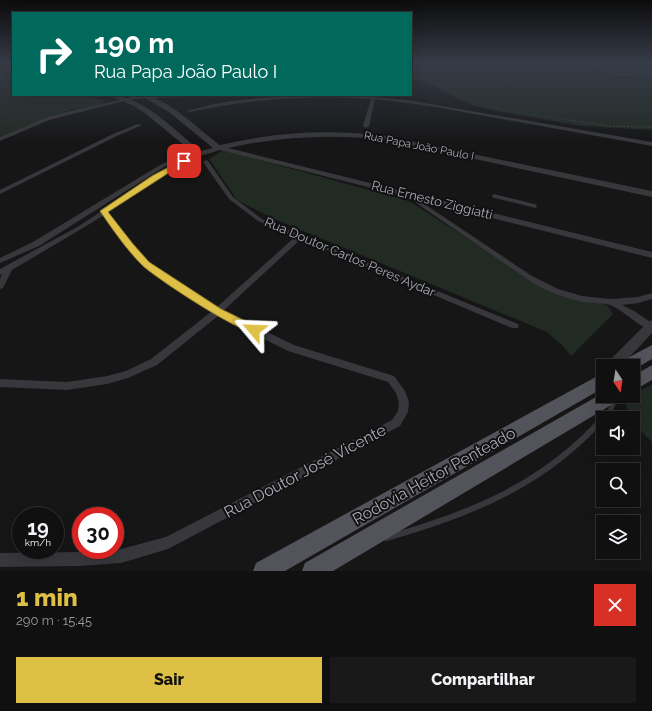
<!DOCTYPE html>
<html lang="pt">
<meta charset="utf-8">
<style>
body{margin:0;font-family:Raleway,sans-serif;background:#19191a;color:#f1f3f6;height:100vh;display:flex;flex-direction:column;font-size:15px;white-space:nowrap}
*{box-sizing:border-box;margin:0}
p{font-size:13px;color:#9c9d9f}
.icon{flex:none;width:22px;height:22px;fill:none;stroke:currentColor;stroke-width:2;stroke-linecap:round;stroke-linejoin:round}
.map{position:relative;height:571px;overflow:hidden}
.details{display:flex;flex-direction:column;background:#101011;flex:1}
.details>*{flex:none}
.hud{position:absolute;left:12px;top:12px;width:400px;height:84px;border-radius:0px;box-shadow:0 4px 16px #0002,0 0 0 1px #303031;background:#00695c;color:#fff;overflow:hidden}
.needle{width:26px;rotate:168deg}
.buttons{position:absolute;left:596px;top:359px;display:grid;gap:8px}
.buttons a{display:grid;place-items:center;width:44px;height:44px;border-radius:0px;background:#101011;box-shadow:0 4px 16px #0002,0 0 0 1px #303031;font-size:20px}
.speed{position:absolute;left:12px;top:507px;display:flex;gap:8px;font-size:20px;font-weight:700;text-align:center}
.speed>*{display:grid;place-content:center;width:52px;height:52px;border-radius:50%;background:#101011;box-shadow:0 4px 16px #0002,0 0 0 1px #303031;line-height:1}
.speed small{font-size:10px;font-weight:400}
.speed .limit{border:6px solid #d22;background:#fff;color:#111}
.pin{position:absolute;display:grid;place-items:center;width:34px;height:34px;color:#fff;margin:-17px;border-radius:8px;box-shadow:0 2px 6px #0006}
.me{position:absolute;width:44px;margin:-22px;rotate:296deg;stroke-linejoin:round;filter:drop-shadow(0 0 3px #0008)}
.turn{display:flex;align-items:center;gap:14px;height:84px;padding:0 16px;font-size:18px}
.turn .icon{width:52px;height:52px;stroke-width:2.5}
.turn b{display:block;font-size:28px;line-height:34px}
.round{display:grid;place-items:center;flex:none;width:42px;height:42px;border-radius:0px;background:#19191a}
.overview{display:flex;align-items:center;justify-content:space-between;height:68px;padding:0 16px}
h1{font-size:24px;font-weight:800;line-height:30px;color:#dfc046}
.cta{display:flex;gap:8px;margin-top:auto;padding:8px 16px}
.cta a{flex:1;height:46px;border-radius:0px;background:#dfc046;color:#111;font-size:16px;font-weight:800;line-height:46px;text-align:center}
.cta a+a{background:#19191a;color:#f1f3f6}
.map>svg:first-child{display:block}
</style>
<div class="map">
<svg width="652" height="571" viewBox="0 0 652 571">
<rect width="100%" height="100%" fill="#161617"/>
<g fill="#222a24">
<polygon points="411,62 652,62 652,130 581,126 496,111 475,106 456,98 435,86 411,78"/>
<path d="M0,71L13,75V95H85L107,101C96,107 83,107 71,110C46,117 23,127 0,137Z"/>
<polygon points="223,150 409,201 540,285 607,305 613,314 571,356 562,345 547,332 272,218 237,200 209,159"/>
<polygon points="652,384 652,442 634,424 633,418 631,418 624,400 633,396 633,395"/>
</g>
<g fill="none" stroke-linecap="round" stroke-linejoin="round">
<polyline stroke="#3d3e43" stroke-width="1" stroke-dasharray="1 1.5" stroke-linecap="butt" points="442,86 470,100 499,109 575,121"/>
<polyline stroke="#3d3e43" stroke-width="1.5" stroke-dasharray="1.5 2" stroke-linecap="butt" points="568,120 609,126 652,127"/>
<polyline stroke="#37373c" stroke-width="2" points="583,62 598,66 619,75 652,74"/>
<polyline stroke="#37373c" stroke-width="3.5" points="494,196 535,206"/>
<polyline stroke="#37373c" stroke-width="4.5" points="607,414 611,409 617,396"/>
<g stroke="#37373c" stroke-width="6">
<polyline points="603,418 608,413"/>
<path d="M386,538C469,515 545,484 603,418"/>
</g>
<g fill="#37373c" fill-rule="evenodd">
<polygon points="168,95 212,95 210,96 132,99 49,120 0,141 0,137 45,118 66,112 132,97"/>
<path d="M297,95H348L407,100L652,142V146L430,106L375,99L369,126L366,128L363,126L371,99H369C308,95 249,99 189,112L187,111L214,104L239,100Z"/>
<polygon points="138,124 142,125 117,136 0,194 0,190 113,134"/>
<polygon points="194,148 197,150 196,151 164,167 39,246 0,263 0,258 33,242 160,165"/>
<polygon points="200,152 203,154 202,155 157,179 108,212 133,244 149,262 217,307 295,237 258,221 229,199 203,162 206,160 208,161 233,197 262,219 518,324 519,326 518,328 512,328 301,239 223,311 294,345 394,376 405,391 409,402 408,412 400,426 168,549 121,563 80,566 0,567 0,553 80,552 121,549 166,537 392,420 398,411 399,402 396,393 388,382 288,351 218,316 157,365 128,378 107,384 67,390 0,387 0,379 67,382 107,376 126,371 151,359 211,312 143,266 127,248 104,215 83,228 12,270 3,288 0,289 0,279 2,274 0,275 0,269 79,226 153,177"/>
<path d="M405,191L532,276L558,289L582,296L610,299L638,297L652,293V299L638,303L622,305L634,311L652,323V330C641,329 622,309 610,305C604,303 590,303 582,302C565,298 548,292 533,283L403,194V192Z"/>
</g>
<g fill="#37373c" fill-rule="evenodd">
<polygon points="0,65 13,70 13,74 0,69"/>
<path d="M108,95C144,95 174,131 201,151L213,148L169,112L139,95C167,95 198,130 220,145C276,132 330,129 386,136L652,191V197L386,140C333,134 281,136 228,148L652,252V258L220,150L200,156H197L145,113L134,106Z"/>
<polygon points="652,320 652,333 621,366 606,366 608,362 648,322"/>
</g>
<g fill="#53545b" fill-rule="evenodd">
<polygon points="652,345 652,359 633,370 633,366 619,366 622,361"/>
<polygon points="652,365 652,380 633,391 633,376"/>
<polygon points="603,373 603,388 285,571 253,571 256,563"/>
<polygon points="603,393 603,396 620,396 618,401 333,571 302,571 305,563"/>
</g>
</g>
<linearGradient id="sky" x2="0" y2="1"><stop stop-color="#0c0c0d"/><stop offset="0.44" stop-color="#363c47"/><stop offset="1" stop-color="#363c47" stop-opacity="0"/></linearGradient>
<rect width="652" height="142" fill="url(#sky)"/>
<path fill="#dfc046" stroke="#917d2e" d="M182,160L187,161L108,212L133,244L149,262L221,309L258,327L259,330L258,333C245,337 154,277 142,265C126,249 113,230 100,211L152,176Z"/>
<g text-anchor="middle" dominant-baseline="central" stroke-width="4" stroke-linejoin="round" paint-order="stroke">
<g font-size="11" fill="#a9abb6" stroke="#111112">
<text transform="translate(419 146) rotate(11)">Rua Papa João Paulo I</text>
</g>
<g font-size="13" fill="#a9abb6" stroke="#111112">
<text transform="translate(432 200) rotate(14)">Rua Ernesto Ziggiatti</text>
<text transform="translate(350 257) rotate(23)">Rua Doutor Carlos Peres Aydar</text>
</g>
<g font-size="16" fill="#a9abb6" stroke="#111112">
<text transform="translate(305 471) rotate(-28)">Rua Doutor José Vicente</text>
<text transform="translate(434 476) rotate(-29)">Rodovia Heitor Penteado</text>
</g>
</g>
</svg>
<div class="buttons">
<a><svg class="needle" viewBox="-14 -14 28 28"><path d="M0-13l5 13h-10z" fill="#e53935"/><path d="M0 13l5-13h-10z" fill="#9c9d9f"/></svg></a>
<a><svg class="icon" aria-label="sound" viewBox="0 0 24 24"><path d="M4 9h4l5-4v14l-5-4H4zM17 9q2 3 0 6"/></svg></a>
<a><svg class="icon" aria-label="search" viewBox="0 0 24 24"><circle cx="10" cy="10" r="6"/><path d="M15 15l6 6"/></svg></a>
<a><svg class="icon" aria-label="layers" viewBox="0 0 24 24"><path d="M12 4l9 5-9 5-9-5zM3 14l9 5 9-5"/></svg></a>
</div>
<div class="speed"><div>19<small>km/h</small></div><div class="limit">30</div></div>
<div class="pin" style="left:184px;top:161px;background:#d93025"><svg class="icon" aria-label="arrive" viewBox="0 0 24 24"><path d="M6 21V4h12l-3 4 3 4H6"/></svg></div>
<svg class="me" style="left:254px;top:330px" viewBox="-20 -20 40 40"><path d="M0-17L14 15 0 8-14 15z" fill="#dfc046" stroke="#fff" stroke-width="4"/></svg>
<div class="hud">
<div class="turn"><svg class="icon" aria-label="right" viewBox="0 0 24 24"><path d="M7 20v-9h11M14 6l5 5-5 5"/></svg><div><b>190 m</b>Rua Papa João Paulo I</div></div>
</div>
</div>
<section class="details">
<div class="overview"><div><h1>1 min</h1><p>290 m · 15:45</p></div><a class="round" style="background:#d93025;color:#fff"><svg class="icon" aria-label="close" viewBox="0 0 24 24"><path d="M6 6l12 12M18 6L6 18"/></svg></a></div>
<div class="cta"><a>Sair</a><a>Compartilhar</a></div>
</section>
